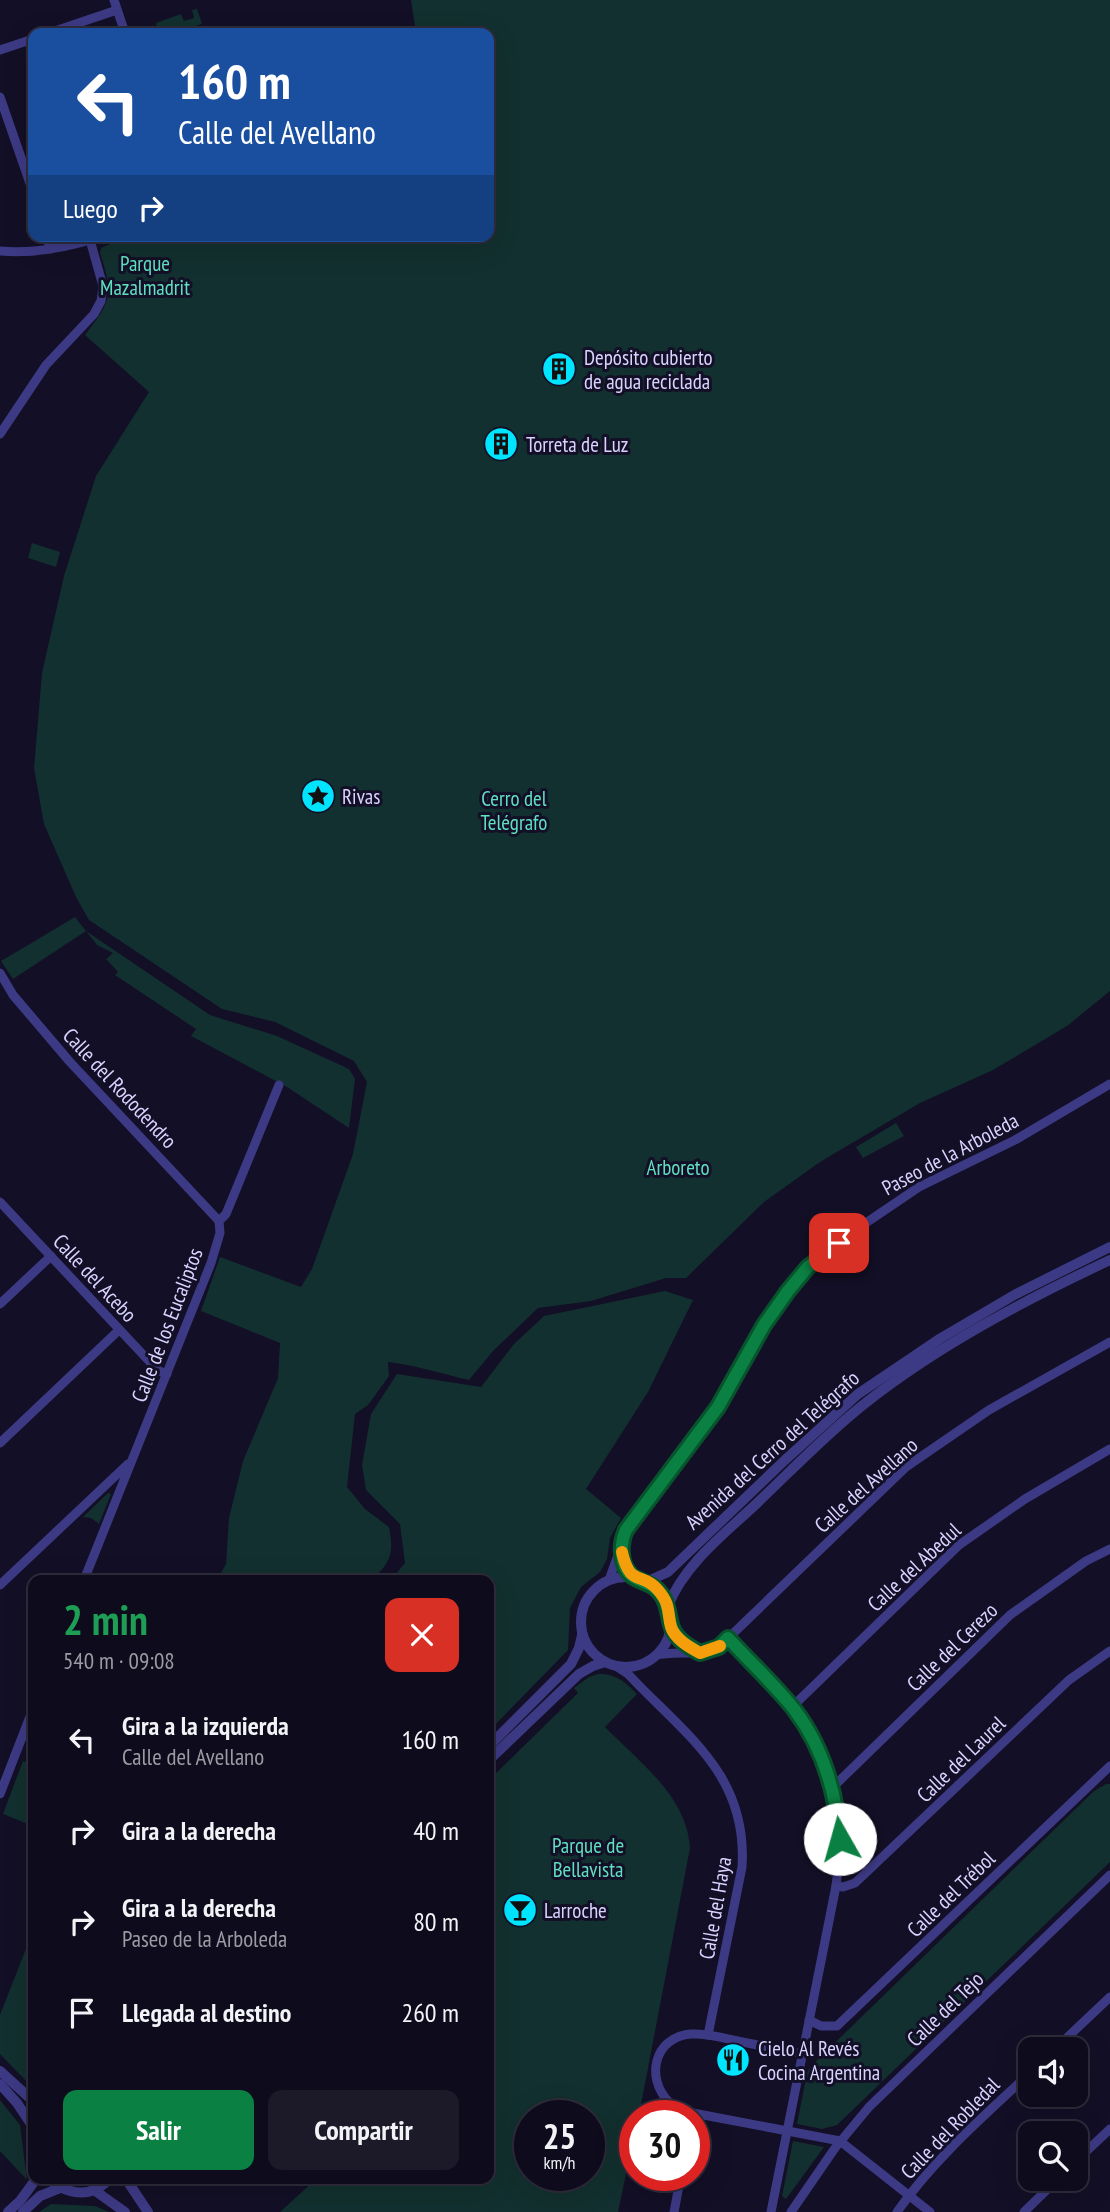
<!DOCTYPE html>
<html lang="es">
<meta charset="utf-8">
<style>
body{margin:0;font-family:"PT Sans Narrow",sans-serif;background:#1c1929;color:#f1f3f6;height:100vh;display:flex;flex-direction:column;font-size:26px;white-space:nowrap}
*{box-sizing:border-box;margin:0}
p{font-size:23px;color:#9b9ba3}
.icon{flex:none;width:38px;height:38px;fill:none;stroke:currentColor;stroke-width:2;stroke-linecap:round;stroke-linejoin:round}
.map{position:relative;flex:1;overflow:hidden}
.sheet{position:absolute;left:28px;top:1575px;width:466px;height:609px;display:flex;flex-direction:column;background:#0e0b1c;border-radius:14px;box-shadow:0 7px 28px #0002,0 0 0 2px #2e2b3b}
.sheet>*{flex:none}
.banner{position:absolute;left:28px;top:28px;width:466px;height:214px;border-radius:14px;box-shadow:0 7px 28px #0002,0 0 0 2px #2e2b3b;background:#1a4fa0;color:#fff;overflow:hidden}
.controls{position:absolute;left:1018px;top:2037px;display:grid;gap:14px}
.controls a{display:grid;place-items:center;width:70px;height:70px;border-radius:14px;background:#0e0b1c;box-shadow:0 7px 28px #0002,0 0 0 2px #2e2b3b;font-size:35px}
.speed{position:absolute;left:514px;top:2100px;display:flex;gap:14px;font-size:35px;font-weight:700;text-align:center}
.speed>*{display:grid;place-content:center;width:91px;height:91px;border-radius:50%;background:#0e0b1c;box-shadow:0 7px 28px #0002,0 0 0 2px #2e2b3b;line-height:1}
.speed small{font-size:18px;font-weight:400}
.speed .limit{border:10px solid #d22;background:#fff;color:#111}
.pin{position:absolute;display:grid;place-items:center;width:60px;height:60px;color:#fff;margin:-30px;border-radius:14px;box-shadow:0 4px 10px #0006}
.me{position:absolute;width:77px;margin:-38px;rotate:353deg;stroke-linejoin:round;filter:drop-shadow(0 0 5px #0008)}
.turn{display:flex;align-items:center;gap:24px;height:147px;padding:0 35px;font-size:32px}
.turn .icon{width:91px;height:91px;stroke-width:2.5}
.turn b{display:block;font-size:49px;line-height:60px}
.then{display:flex;align-items:center;height:66px;padding:0 35px;background:#0003;gap:14px;font-size:26px}
.round{display:grid;place-items:center;flex:none;width:74px;height:74px;border-radius:14px;background:#1c1929}
.headline{display:flex;align-items:center;justify-content:space-between;height:119px;padding:0 35px}
h1{font-size:42px;font-weight:800;line-height:52px;color:#1e9e55}
.button{display:flex;gap:14px;margin-top:auto;padding:14px 35px}
.button a{flex:1;height:80px;border-radius:14px;background:#0b8043;color:#fff;font-size:28px;font-weight:800;line-height:80px;text-align:center}
.button a+a{background:#1c1929;color:#f1f3f6}
ul{padding:0;list-style:none}
li{display:flex;align-items:center;gap:21px;height:91px;padding:0 35px}
li div{flex:1}
li b{display:block;font-size:26px}
li em{font-style:normal}
.map>svg:first-child{display:block}
</style>
<div class="map">
<svg width="1110" height="2212" viewBox="0 0 1110 2212">
<rect width="100%" height="100%" fill="#130f26"/>
<g fill="#12302f" fill-rule="evenodd">
<path d="M411,0H1110V991L1067,1026L993,1070L920,1103L820,1162L764,1202L686,1278H666L591,1301L538,1308L493,1351L469,1380C442,1374 416,1365 388,1362L389,1376L368,1405L355,1414L347,1487L365,1509L389,1527C394,1554 391,1561 372,1580H217L226,1564L229,1518L243,1461L278,1378L280,1343L201,1311L220,1257L301,1287L312,1269L353,1154L367,1082L354,1061L275,1022L222,1009L89,920L76,897L44,824L34,768L42,673L64,576L96,476L149,392L85,335C111,301 114,295 100,253L101,248L128,236H488V33H416Z"/>
<polygon points="197,9 202,24 174,33 158,33 156,23 181,14 184,21 194,18 192,10"/>
<polygon points="32,543 60,552 56,567 28,558"/>
<polygon points="75,917 86,931 210,1015 277,1036 349,1069 355,1079 349,1128 287,1087 191,1036 196,1029 115,975 118,972 106,959 113,953 97,945 86,931 13,979 1,961"/>
<polygon points="896,1123 904,1136 863,1158 856,1147"/>
<polygon points="665,1291 693,1300 648,1392 586,1489 621,1518 610,1538 607,1559 600,1572 581,1587 570,1608 568,1650 488,1732 488,1634 492,1618 488,1616 488,1580 391,1580 405,1563 400,1524 366,1490 362,1465 371,1414 397,1374 481,1387 514,1344 544,1316"/>
<polygon points="108,1493 111,1494 99,1524 91,1518 83,1517"/>
<path d="M598,1674C617,1674 624,1681 637,1694L605,1727C639,1762 687,1796 690,1848L640,2110L638,2116H635V2131L618,2212H280L316,2179H488V1781L578,1693L574,1688L589,1677ZM530,2116H590V2175H530Z"/>
<polygon points="23,1761 33,1765 33,1826 3,1814"/>
<polygon points="1106,1784 1110,1784 1110,1862 837,2125 822,2129 797,2124 807,2073 811,2066 1094,1791"/>
<polygon points="33,1931 33,2088 0,2054 0,2015"/>
<polygon points="0,2100 20,2125 27,2180 0,2151"/>
<polygon points="793,2141 824,2147 786,2199 782,2196"/>
<polygon points="51,2204 95,2206 109,2212 39,2212"/>
</g>
<g fill="none" stroke-linecap="round" stroke-linejoin="round">
<g stroke="#3d3a85" stroke-width="9">
<polyline points="114,0 125,33"/>
<polyline points="49,33 117,10"/>
<polyline points="0,50 33,39"/>
<polyline points="0,97 33,192"/>
<polyline points="47,236 50,249"/>
<path d="M0,251C34,254 70,247 102,236"/>
<polyline points="0,434 46,365 94,314 101,301 103,286 90,240"/>
<polyline points="0,973 13,995 70,1062 219,1221"/>
<polyline points="0,1202 149,1361 159,1371 167,1374"/>
<polyline points="0,1304 51,1256"/>
<polyline points="0,1443 119,1330"/>
<polyline points="622,1545 624,1563 633,1577"/>
<polyline points="84,1580 211,1263 220,1233 219,1221 226,1214 279,1085"/>
<polyline points="609,1580 627,1530 718,1407 764,1325 808,1267 854,1231 919,1187 1015,1140 1110,1084"/>
<polyline points="0,1585 128,1464"/>
<polyline points="671,1626 684,1644 698,1652"/>
<path d="M728,1638C750,1661 774,1684 793,1709C832,1759 846,1824 836,1886L771,2212"/>
<path d="M656,1655C678,1651 698,1656 719,1647L906,1467L989,1410L1110,1342"/>
<path d="M616,1666L628,1674C685,1735 748,1774 742,1867L708,2035"/>
<polyline points="792,1707 959,1545 1025,1499 1110,1449"/>
<polyline points="832,1788 1010,1615 1086,1561 1110,1549"/>
<polyline points="0,1794 33,1709"/>
<polyline points="836,1886 843,1887 855,1883 1069,1680 1110,1651"/>
<polyline points="809,2020 821,2026 837,2026 1110,1766"/>
<polyline points="1055,2049 1110,1997"/>
<path d="M802,2054C779,2049 756,2045 733,2040C720,2037 705,2033 691,2034C654,2037 645,2078 669,2102C675,2108 685,2111 693,2113L840,2141L930,2212"/>
<polyline points="1076,2161 1110,2129"/>
<polyline points="674,2212 681,2175"/>
<polyline points="791,2212 835,2148 869,2107 1110,1875"/>
<path d="M897,2212C934,2159 984,2116 1031,2072"/>
<polyline points="1024,2212 1058,2179"/>
</g>
<g stroke="#3d3a85" stroke-width="10">
<circle cx="626" cy="1622" r="45"/>
<polyline points="646,1582 668,1572 785,1460 858,1394 941,1338 1016,1294 1110,1247"/>
<path d="M668,1606C684,1565 723,1535 754,1506C790,1472 824,1436 863,1405C937,1346 1025,1300 1110,1260"/>
<polyline points="488,1747 571,1664 579,1648 582,1635"/>
<polyline points="488,1761 579,1674 593,1666 605,1662"/>
<polyline points="0,2071 33,2101"/>
<polyline points="0,2084 17,2103 33,2127"/>
<path d="M49,2179C60,2190 81,2197 96,2189C101,2187 106,2182 110,2179"/>
<polyline points="126,2179 148,2212"/>
<polyline points="94,2190 125,2212"/>
<polyline points="8,2212 20,2201 36,2179"/>
<polyline points="23,2212 40,2196 60,2188"/>
</g>
</g>
<g fill="none" stroke-linecap="round" stroke-linejoin="round">
<g stroke="#07532c" stroke-width="18">
<path id="route" d="M839,1243L808,1267L788,1291L764,1325L718,1407L626,1530C620,1543 619,1565 632,1576C643,1584 654,1582 663,1597C669,1607 668,1617 672,1628C677,1640 689,1647 700,1653L719,1647L728,1638C750,1662 774,1684 794,1709C823,1747 836,1792 840,1839"/>
</g>
<use href="#route" stroke="#0b8043" stroke-width="12"/>
<path stroke="#f59e0b" stroke-width="12" d="M622,1552C630,1588 642,1571 658,1590C671,1605 667,1612 671,1627C675,1639 689,1647 700,1653L720,1646"/>
</g>
<defs>
<g id="building-disc" transform="scale(1.75)"><circle r="9.5" fill="#00e5ff" stroke="#130f26"/><path d="M-4-6H4V6H1V3H-1V6H-4ZM-2.5-4.3h1.7v1.8h-1.7ZM.8-4.3h1.7v1.8H.8ZM-2.5-1h1.7V.8h-1.7ZM.8-1h1.7V.8H.8Z" fill="#111"/></g>
<g id="sight-disc" transform="scale(1.75)"><circle r="9.5" fill="#00e5ff" stroke="#130f26"/><path d="M0-6L1.8-2.2L6-1.7L2.9 1.2L3.7 5.4L0 3.3L-3.7 5.4L-2.9 1.2L-6-1.7L-1.8-2.2Z" fill="#111"/></g>
<g id="bar-disc" transform="scale(1.75)"><circle r="9.5" fill="#00e5ff" stroke="#130f26"/><path d="M-6-5H6L.8 .8V4.5H3.5V6h-7V4.5H-.8V.8Z" fill="#111"/></g>
<g id="restaurant-disc" transform="scale(1.75)"><circle r="9.5" fill="#00e5ff" stroke="#130f26"/><path d="M-5-6h1v4h1v-4h1v4h1v-4h1v5L-1.5 .5V6h-2V.5L-5-1ZM5-6V6H3V1.5H1.5Q1.5-4 5-6Z" fill="#111"/></g>
</defs>
<g fill-rule="evenodd">
<use href="#building-disc" x="559" y="369"/>
<use href="#building-disc" x="501" y="444"/>
<use href="#sight-disc" x="318" y="796"/>
<use href="#bar-disc" x="520" y="1910"/>
<use href="#restaurant-disc" x="733" y="2060"/>
</g>
<g text-anchor="middle" dominant-baseline="central" stroke-width="6" stroke-linejoin="round" paint-order="stroke">
<g font-size="21" fill="#5fe0c0" stroke="#130f26">
<text x="145" y="263">Parque<tspan x="145" dy="24">Mazalmadrit</tspan></text>
<text x="514" y="798">Cerro del<tspan x="514" dy="24">Telégrafo</tspan></text>
<text x="678" y="1167">Arboreto</text>
<text x="588" y="1845">Parque de<tspan x="588" dy="24">Bellavista</tspan></text>
</g>
<g font-size="21" fill="#d9d4ff" stroke="#130f26" text-anchor="start">
<text x="584" y="357">Depósito cubierto<tspan x="584" dy="24">de agua reciclada</tspan></text>
<text x="526" y="444">Torreta de Luz</text>
<text x="342" y="796">Rivas</text>
<text x="544" y="1910">Larroche</text>
<text x="758" y="2048">Cielo Al Revés<tspan x="758" dy="24">Cocina Argentina</tspan></text>
</g>
<g font-size="21" fill="#d9d4ff" stroke="#130f26">
<text transform="translate(120 1088) rotate(47)">Calle del Rododendro</text>
<text transform="translate(950 1154) rotate(-28)">Paseo de la Arboleda</text>
<text transform="translate(95 1278) rotate(47)">Calle del Acebo</text>
<text transform="translate(167 1325) rotate(-69)">Calle de los Eucaliptos</text>
<text transform="translate(772 1450) rotate(-42)">Avenida del Cerro del Telégrafo</text>
<text transform="translate(866 1485) rotate(-42)">Calle del Avellano</text>
<text transform="translate(914 1567) rotate(-43)">Calle del Abedul</text>
<text transform="translate(952 1647) rotate(-44)">Calle del Cerezo</text>
<text transform="translate(961 1759) rotate(-44)">Calle del Laurel</text>
<text transform="translate(951 1894) rotate(-44)">Calle del Trébol</text>
<text transform="translate(715 1908) rotate(-80)">Calle del Haya</text>
<text transform="translate(945 2009) rotate(-44)">Calle del Tejo</text>
<text transform="translate(950 2128) rotate(-46)">Calle del Robledal</text>
</g>
</g>
</svg>
<div class="controls">
<a><svg class="icon" aria-label="sound" viewBox="0 0 24 24"><path d="M4 9h4l5-4v14l-5-4H4zM17 9q2 3 0 6"/></svg></a>
<a><svg class="icon" aria-label="search" viewBox="0 0 24 24"><circle cx="10" cy="10" r="6"/><path d="M15 15l6 6"/></svg></a>
</div>
<div class="speed"><div>25<small>km/h</small></div><div class="limit">30</div></div>
<div class="pin" style="left:839px;top:1243px;background:#d93025"><svg class="icon" aria-label="arrive" viewBox="0 0 24 24"><path d="M6 21V4h12l-3 4 3 4H6"/></svg></div>
<svg class="me" style="left:840px;top:1839px" viewBox="-20 -20 40 40"><circle r="19" fill="#fff"/><path d="M0-13L10 11 0 6-10 11z" fill="#0b8043"/></svg>
<div class="banner">
<div class="turn"><svg class="icon" aria-label="left" viewBox="0 0 24 24"><path d="M17 20v-9H6M10 6l-5 5 5 5"/></svg><div><b>160 m</b>Calle del Avellano</div></div>
<div class="then">Luego<svg class="icon" aria-label="right" viewBox="0 0 24 24"><path d="M7 20v-9h11M14 6l5 5-5 5"/></svg></div>
</div>
<section class="sheet">
<div class="headline"><div><h1>2 min</h1><p>540 m · 09:08</p></div><a class="round" style="background:#d93025;color:#fff"><svg class="icon" aria-label="close" viewBox="0 0 24 24"><path d="M6 6l12 12M18 6L6 18"/></svg></a></div>
<ul>
<li><svg class="icon" aria-label="left" viewBox="0 0 24 24"><path d="M17 20v-9H6M10 6l-5 5 5 5"/></svg><div><b>Gira a la izquierda</b><p>Calle del Avellano</p></div><em>160 m</em></li>
<li><svg class="icon" aria-label="right" viewBox="0 0 24 24"><path d="M7 20v-9h11M14 6l5 5-5 5"/></svg><div><b>Gira a la derecha</b></div><em>40 m</em></li>
<li><svg class="icon" aria-label="right" viewBox="0 0 24 24"><path d="M7 20v-9h11M14 6l5 5-5 5"/></svg><div><b>Gira a la derecha</b><p>Paseo de la Arboleda</p></div><em>80 m</em></li>
<li><svg class="icon" aria-label="arrive" viewBox="0 0 24 24"><path d="M6 21V4h12l-3 4 3 4H6"/></svg><div><b>Llegada al destino</b></div><em>260 m</em></li>
</ul>
<div class="button"><a>Salir</a><a>Compartir</a></div>
</section>
</div>
